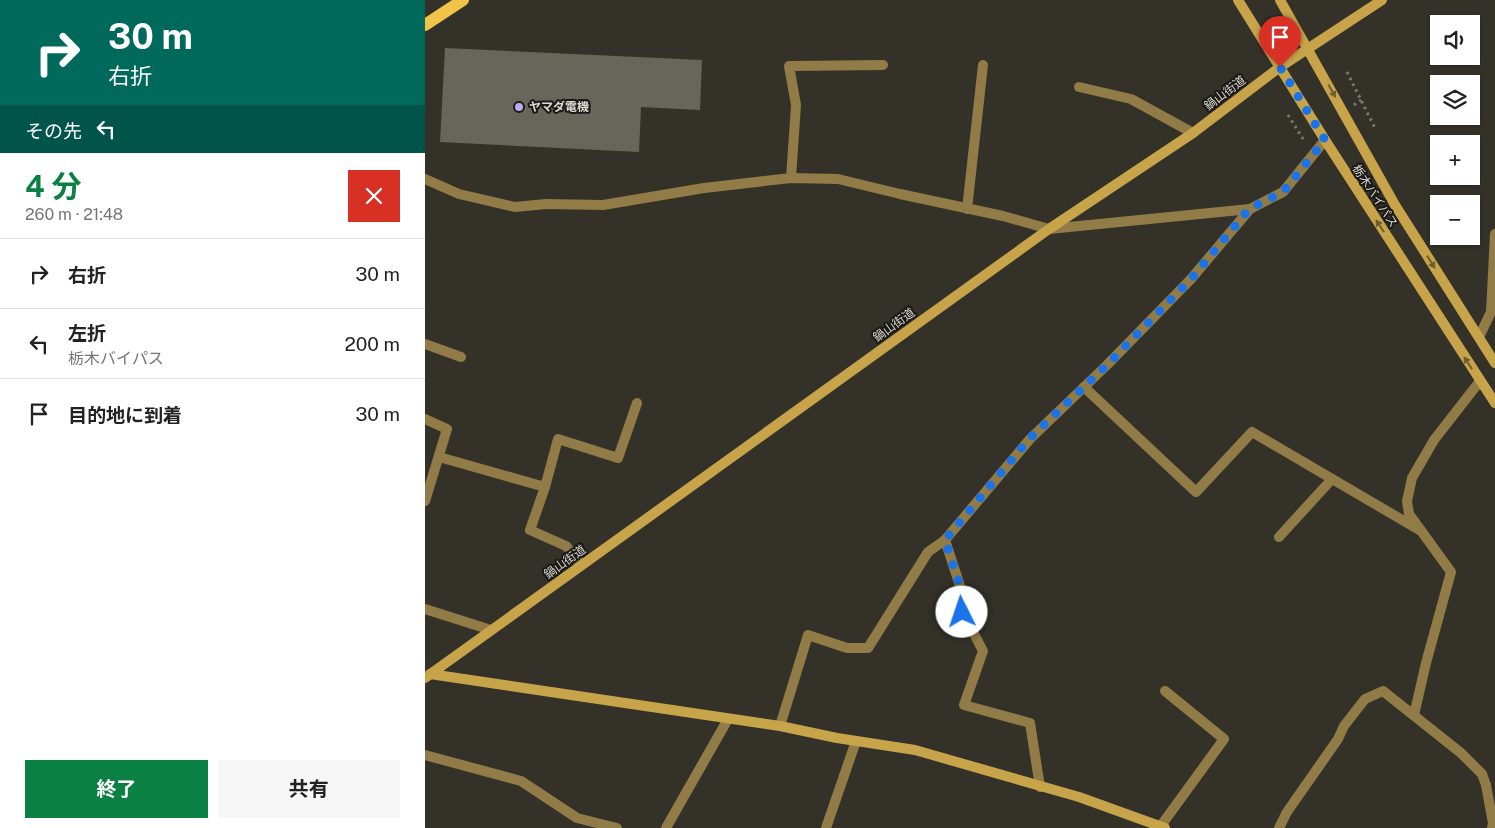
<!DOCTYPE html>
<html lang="ja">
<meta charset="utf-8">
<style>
body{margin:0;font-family:"Public Sans","Noto Sans JP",sans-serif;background:#f6f6f6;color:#222;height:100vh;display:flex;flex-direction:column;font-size:19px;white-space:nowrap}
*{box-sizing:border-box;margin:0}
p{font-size:16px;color:#767676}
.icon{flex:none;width:28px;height:28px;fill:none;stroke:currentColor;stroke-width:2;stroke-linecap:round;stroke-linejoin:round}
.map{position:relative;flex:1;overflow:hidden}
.side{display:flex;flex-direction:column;background:#fff;width:425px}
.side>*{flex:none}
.guide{background:#00695c;color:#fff;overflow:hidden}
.tools{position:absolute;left:1005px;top:15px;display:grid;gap:10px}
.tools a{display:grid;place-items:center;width:50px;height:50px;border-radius:0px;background:#fff;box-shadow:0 1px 4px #0004;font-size:25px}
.pin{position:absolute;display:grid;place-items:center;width:42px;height:42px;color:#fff;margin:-51px -21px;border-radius:50% 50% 50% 0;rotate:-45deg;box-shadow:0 0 5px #0007}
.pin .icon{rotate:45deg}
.me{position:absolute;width:55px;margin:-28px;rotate:356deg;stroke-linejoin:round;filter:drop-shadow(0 0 4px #0008)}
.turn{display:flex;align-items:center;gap:18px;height:105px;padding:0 25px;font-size:22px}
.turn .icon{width:65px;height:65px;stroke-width:2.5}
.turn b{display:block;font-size:35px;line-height:42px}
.then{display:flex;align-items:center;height:48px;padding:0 25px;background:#0003;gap:10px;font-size:19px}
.round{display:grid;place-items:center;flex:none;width:52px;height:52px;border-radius:0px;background:#f6f6f6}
.headline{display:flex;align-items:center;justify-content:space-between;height:85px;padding:0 25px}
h1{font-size:30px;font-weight:700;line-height:38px;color:#0b8043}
.button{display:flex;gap:10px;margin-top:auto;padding:10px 25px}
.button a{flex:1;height:58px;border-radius:0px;background:#0b8043;color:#fff;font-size:20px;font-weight:700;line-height:58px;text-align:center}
.button a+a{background:#f6f6f6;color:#222}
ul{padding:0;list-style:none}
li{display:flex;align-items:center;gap:15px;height:70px;padding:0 25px;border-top:1px solid #e0e0e0}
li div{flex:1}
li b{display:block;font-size:19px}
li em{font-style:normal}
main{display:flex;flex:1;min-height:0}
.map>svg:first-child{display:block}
</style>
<main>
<section class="side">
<div class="guide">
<div class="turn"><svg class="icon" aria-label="right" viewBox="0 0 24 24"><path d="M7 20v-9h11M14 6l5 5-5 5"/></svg><div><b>30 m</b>右折</div></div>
<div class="then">その先<svg class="icon" aria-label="left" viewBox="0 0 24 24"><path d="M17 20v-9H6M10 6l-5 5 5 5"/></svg></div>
</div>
<div class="headline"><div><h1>4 分</h1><p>260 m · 21:48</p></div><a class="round" style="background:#d93025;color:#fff"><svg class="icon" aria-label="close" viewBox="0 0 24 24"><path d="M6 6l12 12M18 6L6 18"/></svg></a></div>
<ul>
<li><svg class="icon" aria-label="right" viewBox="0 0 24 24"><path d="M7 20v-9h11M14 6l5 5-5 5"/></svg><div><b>右折</b></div><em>30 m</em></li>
<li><svg class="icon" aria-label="left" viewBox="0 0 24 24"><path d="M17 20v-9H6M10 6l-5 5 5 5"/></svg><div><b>左折</b><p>栃木バイパス</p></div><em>200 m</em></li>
<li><svg class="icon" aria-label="arrive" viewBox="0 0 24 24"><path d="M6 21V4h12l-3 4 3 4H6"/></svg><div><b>目的地に到着</b></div><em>30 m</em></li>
</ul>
<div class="button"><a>終了</a><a>共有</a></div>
</section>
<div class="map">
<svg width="1070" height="828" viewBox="0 0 1070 828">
<rect width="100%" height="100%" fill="#343129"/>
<polygon fill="#68655b" points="20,48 277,60 275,110 216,107 214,152 15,142"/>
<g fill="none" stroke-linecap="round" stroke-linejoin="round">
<g stroke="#7c7972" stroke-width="3" stroke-dasharray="2.5 4" stroke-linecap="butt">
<polyline points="922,72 950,128"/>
<polyline points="929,105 936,100"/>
<polyline points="863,115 880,142"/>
</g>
<polyline stroke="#917b46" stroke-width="10" points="735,827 799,739 740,691"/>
<g stroke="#917b46" stroke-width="10">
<polyline points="654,87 706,99 768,133"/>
<polyline points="366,178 371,105 364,66 458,65"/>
<polyline points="0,179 34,194 90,207 121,204 178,205 279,188 366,178 413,179 475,194 578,216 624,229 825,209"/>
<polyline points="542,209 558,65"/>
<polyline points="1054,337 1066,312 1070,234"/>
<polyline points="0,344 36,357"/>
<polyline points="659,387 771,492 827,432 996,531"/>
<polyline points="0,419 22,429 0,501"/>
<polyline points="14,457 120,487 133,439 193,458 212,403"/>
<polyline points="120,487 105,530 141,546 157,565"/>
<polyline points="854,537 907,479"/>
<polyline points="0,609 66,630"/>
<polyline points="989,715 1001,663 1026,572 984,514 982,501 987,478 1009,440 1055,381"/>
<polyline points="355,726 383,635 422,648 443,648 503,552 520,540"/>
<polyline points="0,755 96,781 152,818 192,828"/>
<polyline points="615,787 605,723 539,705 558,651 537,611 536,589 520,540 605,439 682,365 766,279 825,209 858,192 900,140"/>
<polyline points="241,828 303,719"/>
<polyline points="401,828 431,741"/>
<polyline points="854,828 862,812 913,739 919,726 940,699 958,691 1036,753 1057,774 1061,785 1068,823 1067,828"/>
</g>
<g stroke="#c7a44a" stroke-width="10">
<polyline points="813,0 900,140 1070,403"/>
<polyline points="855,0 970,205 1070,363"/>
<polyline points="5,674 355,726 412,738 490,750 654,797 740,828"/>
<polyline points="0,678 624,229 768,133 855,67 957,0"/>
</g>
<polyline stroke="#f1c349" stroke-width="12" points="0,25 38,0"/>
</g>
<defs><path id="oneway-solid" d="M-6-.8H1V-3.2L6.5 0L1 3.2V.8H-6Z" transform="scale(1.25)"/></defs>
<g fill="#705e30">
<use href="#oneway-solid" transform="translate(907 91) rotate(61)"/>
<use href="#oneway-solid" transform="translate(955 226) rotate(-123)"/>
<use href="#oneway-solid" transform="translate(1006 262) rotate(58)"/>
<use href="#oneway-solid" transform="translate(1043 363) rotate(-123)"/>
</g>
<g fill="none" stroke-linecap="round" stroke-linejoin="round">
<polyline stroke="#1a73e8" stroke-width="9" stroke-dasharray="0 16.2" points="537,612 536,589 520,540 605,438 682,365 766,279 824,209 858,192 900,140 855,67"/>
</g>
<circle fill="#bfa9f4" stroke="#1a1915" stroke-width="2" cx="94" cy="107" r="5"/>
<g text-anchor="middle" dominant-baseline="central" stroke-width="4" stroke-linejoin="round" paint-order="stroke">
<g font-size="12" fill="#dcdad4" stroke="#1a1915">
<text transform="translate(800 93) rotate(-37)">鍋山街道</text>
<text transform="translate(950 196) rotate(57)">栃木バイパス</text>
<text transform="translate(469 325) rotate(-36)">鍋山街道</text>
<text transform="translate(140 562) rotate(-36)">鍋山街道</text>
</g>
<g font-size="12" font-weight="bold" fill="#dcdad4" stroke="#1a1915" text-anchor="start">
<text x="104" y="107">ヤマダ電機</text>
</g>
</g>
</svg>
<div class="tools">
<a><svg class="icon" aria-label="sound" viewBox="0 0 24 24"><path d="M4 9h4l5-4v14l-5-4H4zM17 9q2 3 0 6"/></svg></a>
<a><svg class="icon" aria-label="layers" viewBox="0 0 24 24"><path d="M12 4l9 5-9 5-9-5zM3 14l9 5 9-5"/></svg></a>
<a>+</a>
<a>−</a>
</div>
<div class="pin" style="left:855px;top:67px;background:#d93025"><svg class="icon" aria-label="arrive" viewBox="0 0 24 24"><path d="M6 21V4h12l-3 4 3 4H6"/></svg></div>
<svg class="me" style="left:537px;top:612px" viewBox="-20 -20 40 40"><circle r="19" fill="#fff"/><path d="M0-13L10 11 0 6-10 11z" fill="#1a73e8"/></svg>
</div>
</main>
